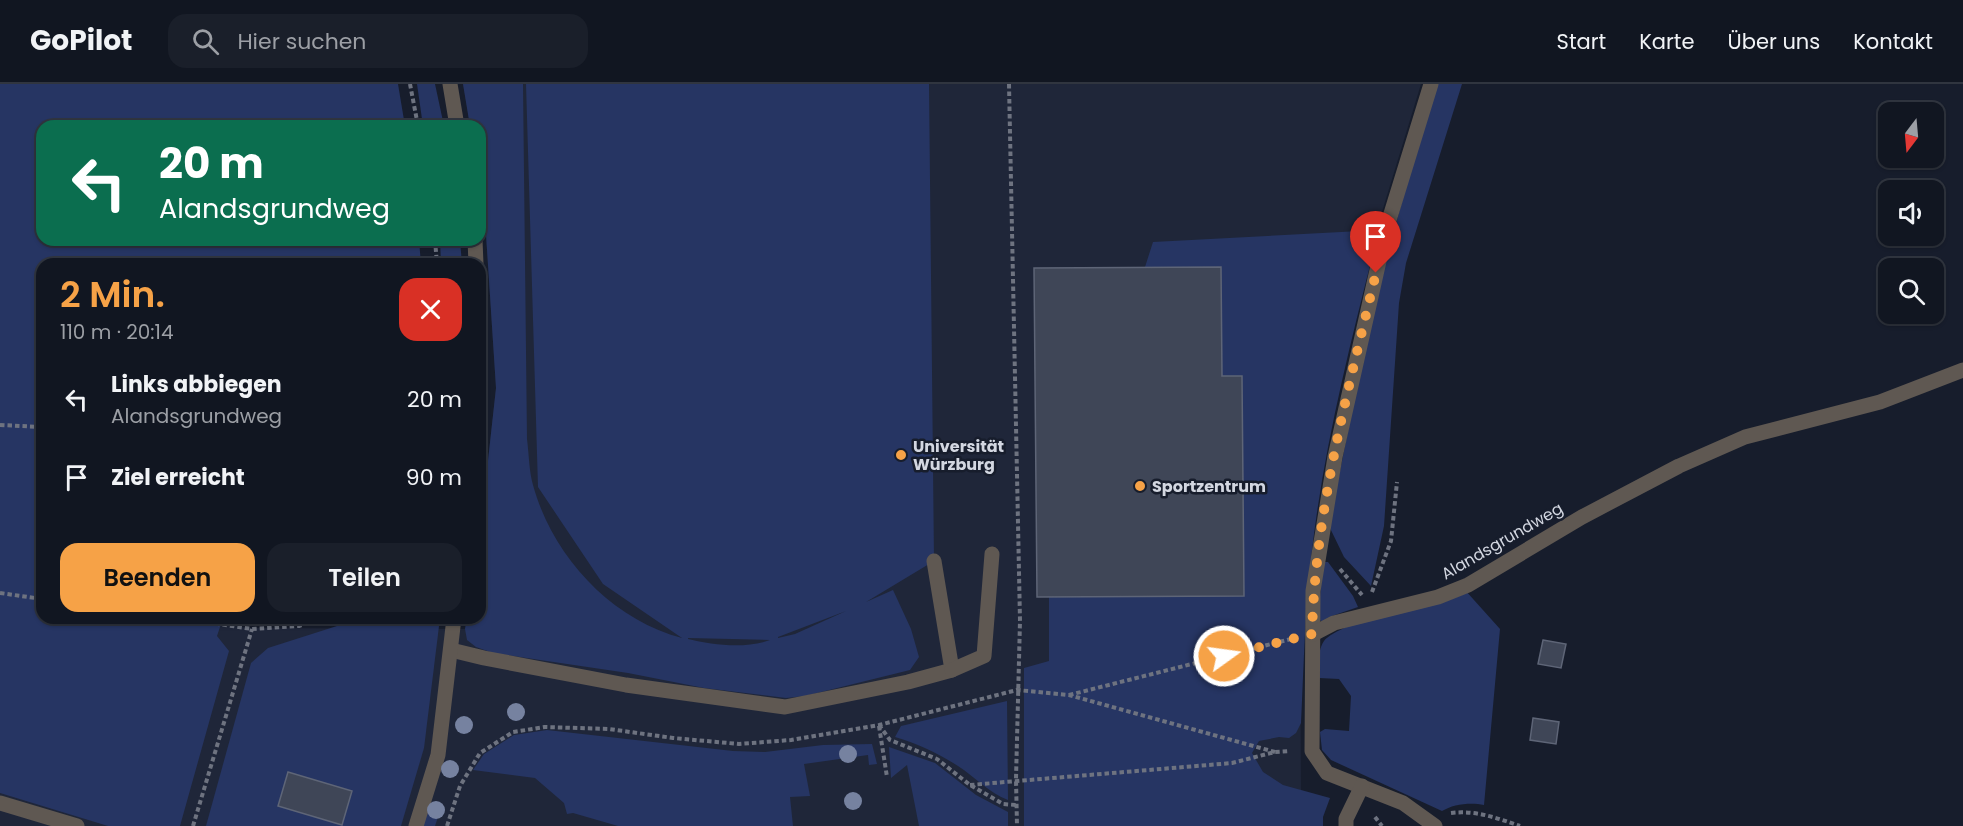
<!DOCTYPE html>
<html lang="de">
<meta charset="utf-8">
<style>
body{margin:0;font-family:Poppins,sans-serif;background:#1a1f2a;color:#f1f3f6;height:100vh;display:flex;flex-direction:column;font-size:22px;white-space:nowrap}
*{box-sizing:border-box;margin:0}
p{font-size:20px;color:#9c9fa5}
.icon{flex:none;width:33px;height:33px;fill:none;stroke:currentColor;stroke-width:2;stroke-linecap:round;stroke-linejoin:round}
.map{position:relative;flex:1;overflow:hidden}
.panel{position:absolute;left:36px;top:174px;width:450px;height:366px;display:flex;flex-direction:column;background:#111621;border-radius:18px;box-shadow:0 2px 4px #0004,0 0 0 2px #30353f}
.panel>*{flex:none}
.banner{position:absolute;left:36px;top:36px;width:450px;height:126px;border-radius:18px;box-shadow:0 2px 4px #0004,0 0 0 2px #30353f;background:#0b6e4f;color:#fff;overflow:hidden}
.needle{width:39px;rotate:196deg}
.buttons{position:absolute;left:1878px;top:18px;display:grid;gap:12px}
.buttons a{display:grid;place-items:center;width:66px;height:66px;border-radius:12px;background:#111621;box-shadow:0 2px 4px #0004,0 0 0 2px #30353f;font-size:30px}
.pin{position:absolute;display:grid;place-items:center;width:51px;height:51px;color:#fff;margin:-62px -26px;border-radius:50% 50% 50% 0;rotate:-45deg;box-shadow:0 0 6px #0007}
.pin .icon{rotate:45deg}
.me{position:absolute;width:66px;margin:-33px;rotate:76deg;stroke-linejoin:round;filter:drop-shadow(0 0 4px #0008)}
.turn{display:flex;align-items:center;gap:21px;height:126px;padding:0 24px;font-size:27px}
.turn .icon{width:78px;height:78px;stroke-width:2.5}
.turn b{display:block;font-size:42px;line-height:51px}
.round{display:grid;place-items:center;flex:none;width:63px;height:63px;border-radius:18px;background:#1a1f2a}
.overview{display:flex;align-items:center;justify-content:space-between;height:102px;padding:0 24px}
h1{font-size:36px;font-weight:600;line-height:45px;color:#f6a247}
.primary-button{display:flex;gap:12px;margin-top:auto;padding:12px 24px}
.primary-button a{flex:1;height:69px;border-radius:18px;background:#f6a247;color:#111;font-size:24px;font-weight:600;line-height:69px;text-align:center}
.primary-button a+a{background:#1a1f2a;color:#f1f3f6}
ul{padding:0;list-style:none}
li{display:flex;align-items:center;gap:18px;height:78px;padding:0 24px}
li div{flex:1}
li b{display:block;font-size:22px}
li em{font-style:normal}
header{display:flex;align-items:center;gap:36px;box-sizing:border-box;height:84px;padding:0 30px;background:#111621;border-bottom:2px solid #30353f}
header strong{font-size:28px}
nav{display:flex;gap:33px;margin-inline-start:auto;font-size:21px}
.search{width:420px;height:54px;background:#1a1f2a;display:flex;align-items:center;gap:15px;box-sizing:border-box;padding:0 21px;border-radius:18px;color:#9c9fa5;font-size:22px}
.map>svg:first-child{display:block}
</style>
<header>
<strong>GoPilot</strong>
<div class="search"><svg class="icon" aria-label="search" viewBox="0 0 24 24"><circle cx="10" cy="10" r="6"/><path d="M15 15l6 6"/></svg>Hier suchen</div>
<nav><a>Start</a><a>Karte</a><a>Über uns</a><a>Kontakt</a></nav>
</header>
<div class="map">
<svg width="1963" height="742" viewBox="0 0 1963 742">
<rect width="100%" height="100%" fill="#171d2c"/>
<polygon fill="#1f2639" points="463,0 1421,0 1374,154 1322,288 1300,493 1301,716 1310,742 0,742 0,509 42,534 179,534 249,544 465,545 467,534 480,534 480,449 496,304 485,135 480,105 480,42 470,42"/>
<g fill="#263563" fill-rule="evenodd">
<polygon points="0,0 398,0 405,42 42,42 42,156 419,156 421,180 42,180 42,534 223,534 217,552 229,567 180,742 108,742 0,709"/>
<polygon points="417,0 435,0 444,42 423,42"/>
<path d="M463,0H523L527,355C529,370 529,387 533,401C552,471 610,535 682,554L603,500L538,403L526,0H929L934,477L866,518L893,506L911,545L919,573L910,586L805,612L786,614L704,604L628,589L493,569L476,563L467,556L465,545L467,534H480V449L496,304L485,135L480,105V42H470ZM846,527L795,550L778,554V553ZM688,555V554L770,556C745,565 713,561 688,555Z"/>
<polygon points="1438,0 1462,0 1406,179 1399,219 1384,442 1371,502 1344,473 1329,442 1372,227 1415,70"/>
<path d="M1379,146C1353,249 1326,352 1313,458C1305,518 1304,578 1301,639L1296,649L1289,654L1279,653L1259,657L1252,669L1263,688L1283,701L1330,714L1323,733V742H1024V584L1049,577V513L1244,511L1242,293L1222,292L1221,183H1145L1153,158Z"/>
<polygon points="440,156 460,156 462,180 441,180"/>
<polygon points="1323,478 1328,478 1353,512 1358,523 1332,532 1323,538 1318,535"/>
<path d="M1465,506L1500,545L1484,721C1471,718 1453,720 1442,727L1331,676L1322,666L1320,648L1325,645L1349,647L1351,612L1339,595L1319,594C1319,583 1317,567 1324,557C1341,537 1435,515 1465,506Z"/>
<polygon points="362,534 440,534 424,664 401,742 206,742 251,579 268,564"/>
<path d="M1007,617L1008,716C989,709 975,693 958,682C938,669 918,660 895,653L901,642Z"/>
<polygon points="547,646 733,667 765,668 823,661 872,660 877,680 869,681 868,671 804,680 810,712 790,713 793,742 618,742 573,729 567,730 564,719 535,694 473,686 484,670 514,651"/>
<polygon points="889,663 935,679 976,711 1008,728 1008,742 919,742 907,681 891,694"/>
<polygon points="433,721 441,724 435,742 422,742 428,723"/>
</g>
<g fill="#3f4657" stroke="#5e6577" stroke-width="1.5">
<polygon points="1221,183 1222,292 1242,292 1244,512 1037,513 1034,184"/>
<polygon points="1543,556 1566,560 1561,584 1538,580"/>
<polygon points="1533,634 1559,638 1556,660 1530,656"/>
<polygon points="288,688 352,707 342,741 278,722"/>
</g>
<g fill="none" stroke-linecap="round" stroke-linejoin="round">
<g stroke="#6e7380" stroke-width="4" stroke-dasharray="4.5 3" stroke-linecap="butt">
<polyline points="410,0 418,42"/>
<polyline points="1009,0 1020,537 1016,695 1017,742"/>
<polyline points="435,156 437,180"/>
<polyline points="0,341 42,343"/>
<polyline points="1340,485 1362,511"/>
<polyline points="1372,508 1391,457 1397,398"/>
<polyline points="0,509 42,515"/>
<polyline points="178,534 252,545 299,542 321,534"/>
<polyline points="1069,611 1291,555"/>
<polyline points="879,641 890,656 937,675 970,701 1003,720 1016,721"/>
<polyline points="879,642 887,693"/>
<polyline points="970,701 1232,679 1275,668 1290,667"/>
<path d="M1451,729C1476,726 1497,734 1520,742"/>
<polyline points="1375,733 1382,742"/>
<polyline points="193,742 252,545"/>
<polyline points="447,742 460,702 480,669 513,648 545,643 609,645 673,654 739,660 791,656 879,641 1017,606 1069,611 1275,668"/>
</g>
<g stroke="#5f5852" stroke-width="15">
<polyline points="450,0 457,42"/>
<polyline points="1431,0 1386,146 1335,373 1313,507 1312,667 1327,689 1403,719 1435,742"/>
<polyline points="475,156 476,180"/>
<polyline points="1313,550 1334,539 1438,513 1468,501 1582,433 1679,382 1745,353 1880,318 1963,286"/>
<polyline points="451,566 484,574 626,601 785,623 908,598 952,586 934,477"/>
<polyline points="952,586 984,572 992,470"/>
<polyline points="0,719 77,742"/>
<polyline points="416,742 438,671 454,534"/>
<polyline points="1346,742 1346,735 1362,702"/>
</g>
</g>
<g fill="#7682a0">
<circle cx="516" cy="628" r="9"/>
<circle cx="464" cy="641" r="9"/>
<circle cx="848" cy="670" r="9"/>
<circle cx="450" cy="685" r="9"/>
<circle cx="853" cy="717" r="9"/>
<circle cx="436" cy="726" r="9"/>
</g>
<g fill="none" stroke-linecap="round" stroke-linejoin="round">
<path stroke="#f6a247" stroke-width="10" stroke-dasharray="0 18" d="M1224,572L1312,550C1315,428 1348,307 1376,189"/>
</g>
<g fill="#f6a247" stroke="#171d2c" stroke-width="2">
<circle cx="901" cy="371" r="6"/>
<circle cx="1140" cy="402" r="6"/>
</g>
<g text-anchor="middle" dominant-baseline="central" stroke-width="5" stroke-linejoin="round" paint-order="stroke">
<g font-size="16" font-weight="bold" fill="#d3d7e1" stroke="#171d2c" text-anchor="start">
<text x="913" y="362">Universität<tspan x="913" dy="18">Würzburg</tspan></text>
<text x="1152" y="402">Sportzentrum</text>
</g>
<g font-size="16" fill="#d3d7e1" stroke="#171d2c">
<text transform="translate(1502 457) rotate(-30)">Alandsgrundweg</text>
</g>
</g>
</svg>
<div class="buttons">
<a><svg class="needle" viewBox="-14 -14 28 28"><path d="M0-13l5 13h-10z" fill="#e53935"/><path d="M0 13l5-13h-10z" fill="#9c9fa5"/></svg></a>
<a><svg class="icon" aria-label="sound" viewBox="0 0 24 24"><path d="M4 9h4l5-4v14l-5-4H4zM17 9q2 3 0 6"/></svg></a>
<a><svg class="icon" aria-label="search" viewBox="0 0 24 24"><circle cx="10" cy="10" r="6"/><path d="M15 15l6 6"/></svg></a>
</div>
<div class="pin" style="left:1376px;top:189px;background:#d93025"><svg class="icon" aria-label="arrive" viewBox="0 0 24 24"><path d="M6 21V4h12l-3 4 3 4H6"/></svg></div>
<svg class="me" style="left:1224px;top:572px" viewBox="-20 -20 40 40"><circle r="17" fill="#f6a247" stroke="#fff" stroke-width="3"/><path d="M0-11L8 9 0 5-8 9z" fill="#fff"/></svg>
<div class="banner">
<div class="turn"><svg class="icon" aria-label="left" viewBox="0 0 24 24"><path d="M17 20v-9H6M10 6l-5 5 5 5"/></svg><div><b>20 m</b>Alandsgrundweg</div></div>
</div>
<section class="panel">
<div class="overview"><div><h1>2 Min.</h1><p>110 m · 20:14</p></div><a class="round" style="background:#d93025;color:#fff"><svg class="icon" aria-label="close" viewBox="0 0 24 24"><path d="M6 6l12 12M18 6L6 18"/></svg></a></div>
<ul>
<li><svg class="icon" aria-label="left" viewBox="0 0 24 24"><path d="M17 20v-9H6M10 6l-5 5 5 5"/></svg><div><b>Links abbiegen</b><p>Alandsgrundweg</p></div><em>20 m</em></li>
<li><svg class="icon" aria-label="arrive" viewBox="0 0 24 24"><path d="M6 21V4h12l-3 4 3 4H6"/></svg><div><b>Ziel erreicht</b></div><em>90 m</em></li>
</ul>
<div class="primary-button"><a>Beenden</a><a>Teilen</a></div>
</section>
</div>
